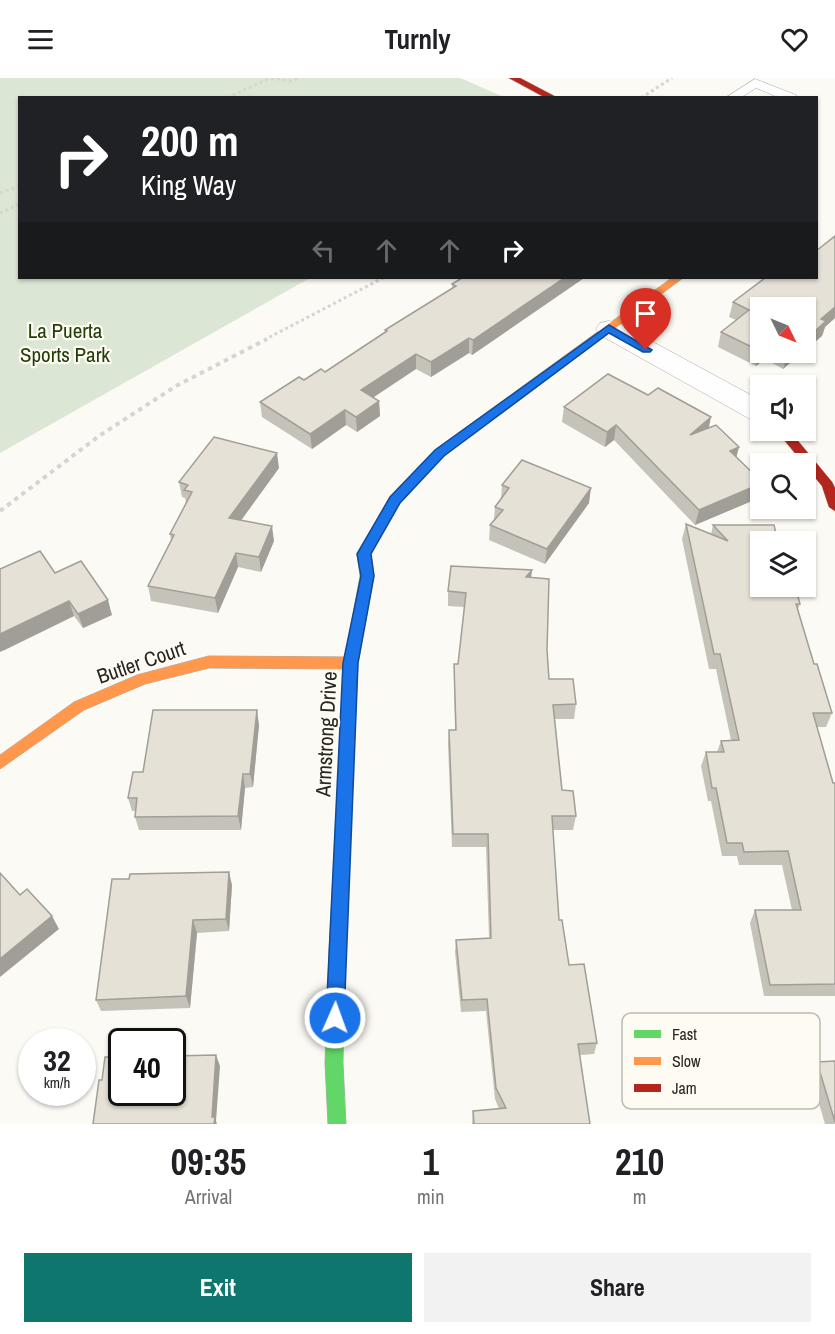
<!DOCTYPE html>
<style>
body{margin:0;font-family:"Archivo Narrow",sans-serif;background:#f2f2f2;color:#202124;height:100vh;display:flex;flex-direction:column;font-size:22px;white-space:nowrap}
*{box-sizing:border-box;margin:0}
p{font-size:20px;color:#757577}
.icon{flex:none;width:33px;height:33px;fill:none;stroke:currentColor;stroke-width:2;stroke-linecap:round;stroke-linejoin:round}
.map{position:relative;height:1046px;overflow:hidden}
.sheet{display:flex;flex-direction:column;background:#fff;flex:1}
.sheet>*{flex:none}
.hud{position:absolute;left:18px;top:18px;width:800px;height:183px;border-radius:0px;box-shadow:0 2px 4px #0004;background:#202124;color:#fff;overflow:hidden}
.needle{width:39px;rotate:133deg}
.controls{position:absolute;left:750px;top:219px;display:grid;gap:12px}
.controls a{display:grid;place-items:center;width:66px;height:66px;border-radius:0px;background:#fff;box-shadow:0 2px 4px #0004;font-size:30px}
.speed{position:absolute;left:18px;top:950px;display:flex;gap:12px;font-size:30px;font-weight:700;text-align:center}
.speed>*{display:grid;place-content:center;width:78px;height:78px;border-radius:50%;background:#fff;box-shadow:0 2px 4px #0004;line-height:1}
.speed small{font-size:15px;font-weight:400}
.speed .limit{border:3px solid #111;border-radius:9px;background:#fff;color:#111}
.pin{position:absolute;display:grid;place-items:center;width:51px;height:51px;color:#fff;margin:-62px -26px;border-radius:50% 50% 50% 0;rotate:-45deg;box-shadow:0 0 6px #0007}
.pin .icon{rotate:45deg}
.me{position:absolute;width:66px;margin:-33px;rotate:2deg;stroke-linejoin:round;filter:drop-shadow(0 0 4px #0008)}
.turn{display:flex;align-items:center;gap:21px;height:126px;padding:0 24px;font-size:27px}
.turn .icon{width:78px;height:78px;stroke-width:2.5}
.turn b{display:block;font-size:42px;line-height:51px}
.lanes{display:flex;align-items:center;height:57px;padding:0 24px;background:#0003;justify-content:center;gap:30px;direction:ltr}
.lanes .off{opacity:.35}
.eta{display:flex;justify-content:space-evenly;align-items:center;height:102px;text-align:center}
.eta b{font-size:36px;font-weight:800;line-height:42px}
.button{display:flex;gap:12px;margin-top:auto;padding:12px 24px}
.button a{flex:1;height:69px;border-radius:0px;background:#0f766e;color:#fff;font-size:24px;font-weight:800;line-height:69px;text-align:center}
.button a+a{background:#f2f2f2;color:#202124}
header{display:flex;justify-content:space-between;align-items:center;height:78px;padding:0 24px;background:#fff;font-size:27px;font-weight:800}
.map>svg:first-child{display:block}
</style>
<header><svg class="icon" aria-label="menu" viewBox="0 0 24 24"><path d="M4 6h16M4 12h16M4 18h16"/></svg>Turnly<svg class="icon" aria-label="heart" viewBox="0 0 24 24"><path d="M12 20l-8-8c-3-5 5-10 8-4 3-6 11-1 8 4z"/></svg></header>
<div class="map">
<svg width="835" height="1046" viewBox="0 0 835 1046">
<rect width="100%" height="100%" fill="#fbfaf5"/>
<polygon fill="#dce6d4" points="0,0 460,0 504,19 20,20 20,200 310,200 0,375"/>
<g fill="none" stroke-linecap="round" stroke-linejoin="round">
<g stroke="#adaca8" stroke-width="1">
<polygon id="lane" points="755,1 796,17 798,20 780,20 756,10 740,20 725,20"/>
</g>
<g stroke="#adaca8" stroke-width="1">
<polygon id="street" points="609,243 618,245 760,322 760,343 750,341 600,257 596,251 600,245"/>
</g>
<g stroke="#adaca8" stroke-width="1">
<polygon id="fast" points="369,462 375,467 371,476 374,498 358,585 345,874 343,985 346,1046 328,1046 325,985 329,874 344,585 360,498 357,476 364,464"/>
</g>
<g stroke="#adaca8" stroke-width="1">
<g id="slow">
<polygon points="672,200 683,200 443,378 400,425 374,470 364,470 363,467 391,419 435,372"/>
<polygon points="209,578 351,579 356,581 358,585 356,589 351,591 209,590 145,606 84,632 0,691 0,677 74,624 137,597"/>
</g>
</g>
<g stroke="#adaca8" stroke-width="1">
<g id="jam">
<polygon points="509,0 520,0 558,20 546,20"/>
<polygon points="776,352 789,352 832,404 835,410 835,433 829,429 822,408"/>
</g>
</g>
<g stroke="#d6d5d3" stroke-width="3" stroke-dasharray="3 3" stroke-linecap="butt">
<polyline points="271,0 291,3 298,0"/>
<polyline points="227,20 270,0"/>
<polyline points="641,20 672,0"/>
<polyline points="0,115 20,108"/>
<polyline points="0,135 20,126"/>
<polyline points="264,262 383,200"/>
</g>
<polyline stroke="#d6d5d3" stroke-width="4" stroke-dasharray="4.5 4.5" stroke-linecap="butt" points="0,433 99,358 176,308 267,261"/>
<use href="#lane" fill="#fefefe" fill-rule="evenodd"/>
<use href="#street" fill="#fefefe" fill-rule="evenodd"/>
<use href="#fast" fill="#63d668" fill-rule="evenodd"/>
<use href="#slow" fill="#ff974d" fill-rule="evenodd"/>
<use href="#jam" fill="#b3261e" fill-rule="evenodd"/>
</g>
<g fill="#c5c2b9">
<polygon points="835,158 835,240 825,249 822,258 806,230 760,274 803,274 783,291 765,281 756,288 718,269 721,254 736,242 729,239 733,224 816,200"/>
<polygon points="584,200 472,277 469,275 431,299 416,291 373,319 379,323 380,338 357,354 346,347 312,371 262,339 260,324 304,302 325,294 385,254 385,252 452,210 452,206"/>
<polygon points="564,329 709,350 739,369 736,379 759,420 695,447 614,362 605,369 562,344"/>
<polygon points="279,390 241,442 274,463 261,494 238,489 218,535 151,523 148,508 171,462 170,456 186,425 185,420 182,419 179,404"/>
<polygon points="502,407 589,425 545,486 489,462 490,447 494,442 495,429 501,421"/>
<polygon points="686,446 711,456 713,447 760,464 800,526 798,531 814,586 832,635 826,649 817,649 833,705 835,705 835,918 764,918 750,845 755,832 792,832 782,787 739,787 737,778 722,778 711,723 708,723 701,688 706,674 717,674 721,663 731,662 716,591 709,591 682,461"/>
<polygon points="532,492 531,499 547,572 549,601 576,626 574,641 555,641 562,712 576,738 573,752 553,752 559,842 569,887 597,965 594,976 580,977 590,1046 472,1046 473,1033 499,1031 495,1021 486,933 461,934 455,874 456,862 489,860 486,769 452,769 448,666 449,652 455,652 454,586 458,586 464,529 448,528 448,513"/>
<polygon points="55,495 112,537 83,550 74,538 3,573"/>
<polygon points="259,647 253,709 245,710 241,752 139,752 135,739 136,733 132,733 128,720 143,694"/>
<polygon points="232,807 229,853 197,855 190,930 101,933 96,922"/>
<polygon points="835,983 835,1046 825,1046 810,995 817,984"/>
</g>
<g fill="#a09e96">
<polygon points="564,200 584,200 472,277 473,262"/>
<polygon points="835,229 835,240 825,249 822,258 806,272 806,261 821,241"/>
<polygon points="469,260 469,275 431,299 431,284"/>
<polygon points="760,273 760,274 767,274 765,281 756,288"/>
<polygon points="789,274 803,274 783,291 788,276"/>
<polygon points="416,276 416,291 362,327 361,312"/>
<polygon points="379,323 380,338 357,354 356,339"/>
<polygon points="345,332 346,347 312,371 310,356"/>
<polygon points="711,339 708,354 690,357"/>
<polygon points="616,347 614,362 605,369 607,354"/>
<polygon points="739,369 735,384 730,373"/>
<polygon points="277,375 279,390 232,455 229,440"/>
<polygon points="760,406 760,414 759,420 695,447 699,432"/>
<polygon points="591,410 589,425 545,486 547,471"/>
<polygon points="272,448 274,463 261,494 259,479"/>
<polygon points="236,475 238,489 218,535 215,520"/>
<polygon points="532,492 530,507 526,499"/>
<polygon points="108,522 112,537 83,550 78,536"/>
<polygon points="69,523 74,538 0,574 0,556"/>
<polygon points="257,632 259,647 253,709 250,696"/>
<polygon points="243,696 245,710 241,752 238,738"/>
<polygon points="229,794 232,807 229,853 226,841"/>
<polygon points="52,838 59,851 0,899 0,881"/>
<polygon points="193,842 197,855 190,930 186,918"/>
<polygon points="216,977 220,988 216,1043 217,1046 214,1046 212,1039"/>
</g>
<g fill="#e5e1d7" stroke="#a09e96" stroke-width="1.5">
<polygon points="835,158 835,229 821,241 826,243 806,261 806,230 760,230 760,273 721,254 749,232 733,224 765,200 816,200 816,173"/>
<polygon points="462,200 564,200 473,262 469,260 431,284 416,276 361,312 379,323 356,339 345,332 310,356 260,324 299,299 304,302 321,291 325,294 387,253 385,252 456,208 452,206"/>
<polygon points="608,296 648,317 658,310 711,339 690,357 716,347 739,369 730,373 760,402 760,406 699,432 616,347 607,354 564,329"/>
<polygon points="214,359 277,375 229,440 272,448 259,479 236,475 215,520 148,508 174,457 170,456 192,414 184,412 188,407 179,404"/>
<polygon points="522,382 591,410 547,471 490,447 503,432 495,429 509,410 502,407"/>
<polygon points="686,446 728,463 713,447 774,447 778,464 760,464 760,508 795,508 800,526 796,526 814,586 817,586 832,635 813,635 833,705 835,705 835,906 770,907 755,832 801,832 788,773 744,774 742,765 727,765 716,710 712,710 706,674 724,674 721,663 739,662 720,576 714,576"/>
<polygon points="40,473 55,495 81,483 108,522 78,536 69,523 0,556 0,491"/>
<polygon points="451,488 532,492 526,499 549,501 547,572 549,601 573,601 576,626 553,627 562,712 573,713 576,738 552,738 559,842 562,842 569,887 584,886 597,965 578,966 590,1046 474,1046 473,1033 506,1030 496,1010 487,921 462,922 456,862 491,860 488,756 453,756 449,652 456,652 454,586 458,586 466,515 448,513"/>
<polygon points="153,632 257,632 250,696 243,696 238,738 135,739 137,720 128,720 133,694 143,694"/>
<polygon points="229,794 226,841 193,842 186,918 96,922 112,801 129,801 130,796"/>
<polygon points="0,795 20,817 27,811 52,838 0,881"/>
<polygon points="216,977 212,1039 215,1039 214,1046 93,1046 99,1002 102,1002 105,979 122,979 122,1014 172,1014 172,978"/>
<polygon points="835,983 835,1044 817,984"/>
</g>
<polygon fill="#1a73e8" stroke="#114b97" stroke-width="1.5" points="609,247 652,272 650,274 643,274 609,255 444,378 400,425 371,476 374,498 358,585 344,940 341,946 335,949 329,946 326,940 343,585 361,498 357,476 390,419 435,372"/>
<g text-anchor="middle" dominant-baseline="central" stroke-width="4.5" stroke-linejoin="round" paint-order="stroke">
<g font-size="21" fill="#203f06" stroke="#fefbf2">
<text x="65" y="252">La Puerta<tspan x="65" dy="24">Sports Park</tspan></text>
</g>
<g font-size="21" fill="#272622" stroke="#fefbf2">
<text transform="translate(141 584) rotate(-19)">Butler Court</text>
<text transform="translate(326 656) rotate(-87)">Armstrong Drive</text>
</g>
</g>
<rect x="622" y="935" width="198" height="96" rx="9" fill="#fefbf2" stroke="#bebbb4" stroke-width="1.5"/>
<rect x="634" y="952" width="27" height="8" fill="#63d668"/>
<rect x="634" y="979" width="27" height="8" fill="#ff974d"/>
<rect x="634" y="1006" width="27" height="8" fill="#b3261e"/>
<g font-size="16" fill="#272622">
<text x="672" y="962">Fast</text>
<text x="672" y="989">Slow</text>
<text x="672" y="1016">Jam</text>
</g>
</svg>
<div class="controls">
<a><svg class="needle" viewBox="-14 -14 28 28"><path d="M0-13l5 13h-10z" fill="#e53935"/><path d="M0 13l5-13h-10z" fill="#757577"/></svg></a>
<a><svg class="icon" aria-label="sound" viewBox="0 0 24 24"><path d="M4 9h4l5-4v14l-5-4H4zM17 9q2 3 0 6"/></svg></a>
<a><svg class="icon" aria-label="search" viewBox="0 0 24 24"><circle cx="10" cy="10" r="6"/><path d="M15 15l6 6"/></svg></a>
<a><svg class="icon" aria-label="layers" viewBox="0 0 24 24"><path d="M12 4l9 5-9 5-9-5zM3 14l9 5 9-5"/></svg></a>
</div>
<div class="speed"><div>32<small>km/h</small></div><div class="limit">40</div></div>
<div class="pin" style="left:646px;top:272px;background:#d93025"><svg class="icon" aria-label="arrive" viewBox="0 0 24 24"><path d="M6 21V4h12l-3 4 3 4H6"/></svg></div>
<svg class="me" style="left:335px;top:940px" viewBox="-20 -20 40 40"><circle r="17" fill="#1a73e8" stroke="#fff" stroke-width="3"/><path d="M0-11L8 9 0 5-8 9z" fill="#fff"/></svg>
<div class="hud">
<div class="turn"><svg class="icon" aria-label="right" viewBox="0 0 24 24"><path d="M7 20v-9h11M14 6l5 5-5 5"/></svg><div><b>200 m</b>King Way</div></div>
<div class="lanes"><svg class="icon off" aria-label="left" viewBox="0 0 24 24"><path d="M17 20v-9H6M10 6l-5 5 5 5"/></svg><svg class="icon off" aria-label="ahead" viewBox="0 0 24 24"><path d="M12 20V5M6 11l6-6 6 6"/></svg><svg class="icon off" aria-label="ahead" viewBox="0 0 24 24"><path d="M12 20V5M6 11l6-6 6 6"/></svg><svg class="icon" aria-label="right" viewBox="0 0 24 24"><path d="M7 20v-9h11M14 6l5 5-5 5"/></svg></div>
</div>
</div>
<section class="sheet">
<div class="eta">
<div><b>09:35</b><p>Arrival</p></div>
<div><b>1</b><p>min</p></div>
<div><b>210</b><p>m</p></div>
</div>
<div class="button"><a>Exit</a><a>Share</a></div>
</section>
